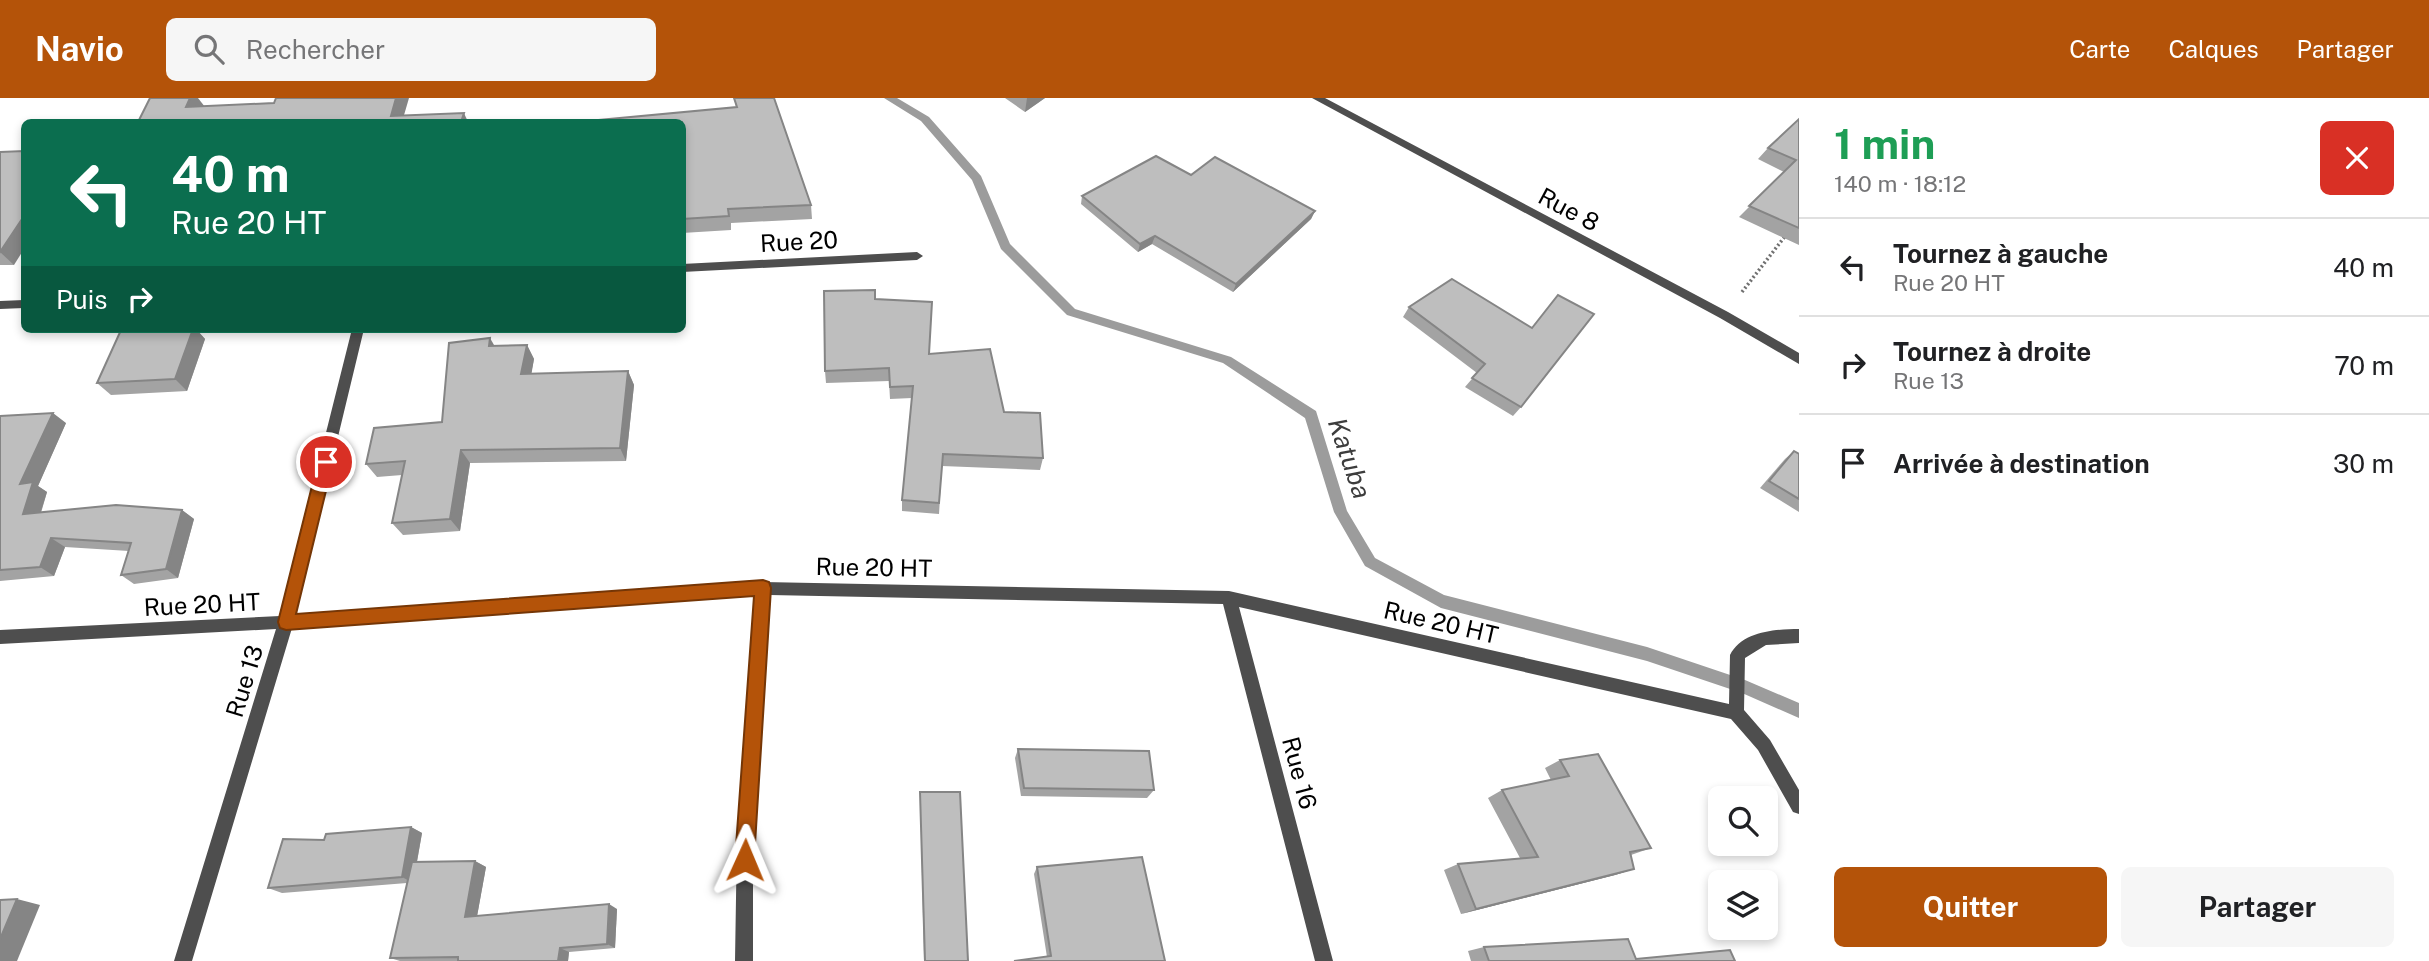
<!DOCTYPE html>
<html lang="fr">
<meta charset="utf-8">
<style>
body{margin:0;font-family:"Public Sans",sans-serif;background:#f6f6f6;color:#202124;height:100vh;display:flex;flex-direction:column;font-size:26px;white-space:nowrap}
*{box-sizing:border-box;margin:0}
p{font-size:23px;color:#757577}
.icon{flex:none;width:38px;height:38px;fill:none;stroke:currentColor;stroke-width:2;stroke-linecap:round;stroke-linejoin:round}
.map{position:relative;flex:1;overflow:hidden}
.side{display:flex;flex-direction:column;background:#fff;width:630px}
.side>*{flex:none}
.banner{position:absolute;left:21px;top:21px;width:665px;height:214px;border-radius:10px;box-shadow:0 4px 10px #0003;background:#0b6e4f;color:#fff;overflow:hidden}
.fabs{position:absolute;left:1708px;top:688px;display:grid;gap:14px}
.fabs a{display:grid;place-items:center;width:70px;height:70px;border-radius:10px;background:#fff;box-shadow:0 4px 10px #0003;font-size:35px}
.pin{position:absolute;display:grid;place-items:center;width:60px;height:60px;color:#fff;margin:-30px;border:4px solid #fff;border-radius:50%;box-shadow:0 2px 7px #0007}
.me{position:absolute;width:77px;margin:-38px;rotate:1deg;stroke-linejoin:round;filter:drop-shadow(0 0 5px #0008)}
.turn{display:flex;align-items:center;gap:24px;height:147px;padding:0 35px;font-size:32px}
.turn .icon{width:91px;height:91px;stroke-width:2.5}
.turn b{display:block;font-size:49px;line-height:60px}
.then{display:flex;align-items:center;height:66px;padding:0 35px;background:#0003;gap:14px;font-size:26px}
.round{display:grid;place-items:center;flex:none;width:74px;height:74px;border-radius:10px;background:#f6f6f6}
.head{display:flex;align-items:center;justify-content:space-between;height:119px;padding:0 35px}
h1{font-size:42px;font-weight:700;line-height:52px;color:#1e9e55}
.action{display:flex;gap:14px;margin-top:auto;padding:14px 35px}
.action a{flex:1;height:80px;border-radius:10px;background:#b45309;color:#fff;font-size:28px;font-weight:700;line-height:80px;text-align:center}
.action a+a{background:#f6f6f6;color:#202124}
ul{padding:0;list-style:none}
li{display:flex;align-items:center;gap:21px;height:98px;padding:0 35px;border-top:2px solid #e0e0e0}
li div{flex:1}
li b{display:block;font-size:26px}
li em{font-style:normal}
header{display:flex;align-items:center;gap:42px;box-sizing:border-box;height:98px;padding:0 35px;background:#b45309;color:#fff}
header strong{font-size:33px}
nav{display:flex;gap:38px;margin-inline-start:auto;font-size:24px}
.search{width:490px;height:63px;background:#f6f6f6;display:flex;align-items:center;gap:18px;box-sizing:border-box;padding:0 24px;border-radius:10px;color:#757577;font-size:26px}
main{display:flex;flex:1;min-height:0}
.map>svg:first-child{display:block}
</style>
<header>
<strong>Navio</strong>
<div class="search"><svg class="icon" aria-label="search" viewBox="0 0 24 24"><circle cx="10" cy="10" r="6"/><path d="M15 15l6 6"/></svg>Rechercher</div>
<nav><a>Carte</a><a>Calques</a><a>Partager</a></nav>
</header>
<main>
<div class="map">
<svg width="1799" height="863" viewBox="0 0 1799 863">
<rect width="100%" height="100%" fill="#fff"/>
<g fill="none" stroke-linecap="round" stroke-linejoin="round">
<polygon fill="#9c9c9c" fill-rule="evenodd" points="884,0 897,0 929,19 981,78 1010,146 1075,211 1231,259 1316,313 1347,413 1375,460 1444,497 1647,549 1745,582 1799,605 1799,620 1742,595 1647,563 1441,510 1365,468 1334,414 1305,320 1223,265 1067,217 1001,151 972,82 921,23"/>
<polyline stroke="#707070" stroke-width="3.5" stroke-dasharray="2 2.5" stroke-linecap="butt" points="1742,194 1786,137"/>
<g fill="#4e4e4e" fill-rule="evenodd">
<polygon points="1312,0 1325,0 1728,214 1799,255 1799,266 1720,220"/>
<polygon points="917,154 923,158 917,162 682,174 682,166"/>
<polygon points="24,202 24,210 0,211 0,203"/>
<path d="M352,231H364L295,517L763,484L1229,493L1729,606L1730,557C1742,533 1776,531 1799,531V545L1766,547L1745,560L1744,612L1770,642L1799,692V716L1793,714L1758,652L1731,621L1239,509L1333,863H1315L1223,506L770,497L753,737V863H735L737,737L755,497L292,530L192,863H174L276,531L0,546V532L280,518Z"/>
</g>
</g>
<g fill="#a3a3a3">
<polygon points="734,0 811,107 812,121 731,125 731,132 682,135 682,24 736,9"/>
<polygon points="1005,0 1045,0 1025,14"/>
<polygon points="1799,21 1799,147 1739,119 1784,74 1758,61 1768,50"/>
<polygon points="0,54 14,167 0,167"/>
<polygon points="1191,77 1315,113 1311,121 1233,194 1152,146 1138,154 1081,106 1082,98"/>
<polygon points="1452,181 1521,309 1513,318 1465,289 1477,275 1403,219 1409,209"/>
<polygon points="875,201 929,256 1004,314 1043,360 1040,372 942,368 939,416 902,413 902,402 912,300 890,301 889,283 826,285 825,273"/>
<polygon points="147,231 196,231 205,241 187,293 111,297 97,285"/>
<polygon points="527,247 534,261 531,276 628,273 634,287 626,363 470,365 460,433 403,437 392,425 402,377 377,379 366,366 442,324 495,248"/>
<polygon points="0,318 66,325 38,388 47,394 41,415 182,412 194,421 178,480 134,486 121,477 129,453 65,449 54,478 0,483"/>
<polygon points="1794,353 1799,356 1799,414 1760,390 1785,361"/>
<polygon points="1018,651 1154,692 1147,700 1021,698 1015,660"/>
<polygon points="1560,662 1651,750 1631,757 1634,771 1615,777 1461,816 1444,772 1458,766 1520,760 1488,700 1502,692 1551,682 1545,670"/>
<polygon points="920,694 968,863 924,863"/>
<polygon points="411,729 422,735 417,764 475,763 486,769 477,818 617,811 615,850 569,854 568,863 400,863 390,860 407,785 282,795 268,790 324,742"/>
<polygon points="1037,769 1165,863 1047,859 1034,776"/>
<polygon points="1484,849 1636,861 1735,863 1471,863 1468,853"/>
</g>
<g fill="#858585">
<polygon points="190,0 198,0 205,9 186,9"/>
<polygon points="396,0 409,0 402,24 391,18"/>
<polygon points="1027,0 1045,0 1025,14"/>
<polygon points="464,15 468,24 461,24"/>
<polygon points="1315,113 1311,121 1233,194 1236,186"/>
<polygon points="24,118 24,151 14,167 0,154"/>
<polygon points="1155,138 1152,146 1138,154 1140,146"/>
<polygon points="193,231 196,231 205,241 187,293 175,281"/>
<polygon points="490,240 498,254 489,248"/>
<polygon points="527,247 534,261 529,290 521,276"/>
<polygon points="628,273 634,287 626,363 620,350"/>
<polygon points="53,315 66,325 38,388 47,394 37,426 23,416 20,386"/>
<polygon points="461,352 470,365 460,433 450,421"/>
<polygon points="182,412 194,421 178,480 166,471"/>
<polygon points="51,440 65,449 54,478 40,469"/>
<polygon points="411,729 422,735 413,785 402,779"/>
<polygon points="475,763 486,769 476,824 465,819"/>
<polygon points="1634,771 1615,777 1461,816 1476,811"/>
<polygon points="17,801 40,807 17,863 0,863 0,841"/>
<polygon points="609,806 617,811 615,850 607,846"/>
<polygon points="560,850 569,854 568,863 558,863"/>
</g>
<g fill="#bebebe" stroke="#858585" stroke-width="2">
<polygon points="150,0 190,0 186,9 274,5 276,0 396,0 391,18 464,15 461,24 138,24"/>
<polygon points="734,0 774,0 811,107 728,111 729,118 682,121 682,24 577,24 737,9"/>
<polygon points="1799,21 1799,130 1749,108 1796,62 1768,50"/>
<polygon points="24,53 24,118 0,154 0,54"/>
<polygon points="1156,58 1191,77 1215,59 1315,113 1236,186 1155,138 1140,146 1082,98"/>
<polygon points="1452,181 1532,230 1558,197 1594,216 1521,309 1472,280 1485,266 1409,209"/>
<polygon points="875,192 875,201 932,204 929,256 990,251 1004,314 1040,315 1043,360 943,356 939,405 902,402 913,288 890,289 889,270 825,273 824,193"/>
<polygon points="147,231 193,231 175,281 97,285 121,232"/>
<polygon points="490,240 489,248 527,247 521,276 628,273 620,350 461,352 450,421 392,425 405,363 366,366 374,330 442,324 449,245"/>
<polygon points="53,315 20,386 33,384 23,416 116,407 182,412 166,471 121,477 131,445 51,440 40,469 0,472 0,318"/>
<polygon points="1794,353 1799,356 1799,401 1769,383"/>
<polygon points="1018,651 1149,653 1154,692 1024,690"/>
<polygon points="1598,656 1651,750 1630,754 1634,771 1476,811 1458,766 1538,759 1502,692 1569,678 1560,662"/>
<polygon points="920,694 960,694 968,863 925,863"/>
<polygon points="411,729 402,779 268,790 283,741 324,742 326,736"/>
<polygon points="1142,759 1165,863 1014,863 1051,858 1037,769"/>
<polygon points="475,763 465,819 609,806 607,846 560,850 558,863 458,863 458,859 390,860 412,764"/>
<polygon points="17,801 0,841 0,802"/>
<polygon points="1628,841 1636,861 1730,852 1735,863 1489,863 1484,849"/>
</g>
<polygon fill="#b45309" stroke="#753606" stroke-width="2" points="326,358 333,364 296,516 763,482 769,484 771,490 754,762 751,769 745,771 738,769 735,762 754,498 286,532 280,530 278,524 318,364"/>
<g text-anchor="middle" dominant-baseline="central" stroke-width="5" stroke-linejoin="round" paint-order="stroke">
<g font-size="24" fill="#000" stroke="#fff">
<text transform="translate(1569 111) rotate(28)">Rue 8</text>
<text transform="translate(799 143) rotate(-3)">Rue 20</text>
<text transform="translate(874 469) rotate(1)">Rue 20 HT</text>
<text transform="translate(202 506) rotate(-3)">Rue 20 HT</text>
<text transform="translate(1441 524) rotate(13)">Rue 20 HT</text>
<text transform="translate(244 583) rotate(-73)">Rue 13</text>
<text transform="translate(1300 675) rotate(75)">Rue 16</text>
</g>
<g font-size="26" font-style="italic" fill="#3d3d3d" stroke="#fff">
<text transform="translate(1350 360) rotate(71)">Katuba</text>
</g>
</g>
</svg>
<div class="fabs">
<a><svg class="icon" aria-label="search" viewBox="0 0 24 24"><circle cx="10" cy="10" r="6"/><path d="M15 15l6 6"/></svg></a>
<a><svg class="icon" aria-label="layers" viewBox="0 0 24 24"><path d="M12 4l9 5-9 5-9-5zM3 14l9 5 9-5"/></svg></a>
</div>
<div class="pin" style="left:326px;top:364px;background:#d93025"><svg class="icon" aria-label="arrive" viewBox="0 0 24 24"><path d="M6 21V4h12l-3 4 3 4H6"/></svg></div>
<svg class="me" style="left:745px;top:762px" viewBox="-20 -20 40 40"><path d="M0-17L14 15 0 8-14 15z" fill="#b45309" stroke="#fff" stroke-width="4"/></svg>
<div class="banner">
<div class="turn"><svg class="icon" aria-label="left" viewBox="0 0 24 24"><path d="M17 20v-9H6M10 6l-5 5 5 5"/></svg><div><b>40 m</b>Rue 20 HT</div></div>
<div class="then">Puis<svg class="icon" aria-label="right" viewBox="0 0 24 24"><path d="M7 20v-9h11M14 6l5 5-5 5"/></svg></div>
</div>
</div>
<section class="side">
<div class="head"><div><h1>1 min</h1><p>140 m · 18:12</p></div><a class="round" style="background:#d93025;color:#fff"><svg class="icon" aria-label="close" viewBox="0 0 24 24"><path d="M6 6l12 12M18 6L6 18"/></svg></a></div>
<ul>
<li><svg class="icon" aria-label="left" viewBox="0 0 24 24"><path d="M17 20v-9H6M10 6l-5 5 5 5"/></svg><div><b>Tournez à gauche</b><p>Rue 20 HT</p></div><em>40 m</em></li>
<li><svg class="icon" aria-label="right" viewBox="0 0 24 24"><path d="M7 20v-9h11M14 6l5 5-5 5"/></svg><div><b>Tournez à droite</b><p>Rue 13</p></div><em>70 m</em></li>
<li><svg class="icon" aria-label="arrive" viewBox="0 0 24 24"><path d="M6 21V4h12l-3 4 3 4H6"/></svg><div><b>Arrivée à destination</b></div><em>30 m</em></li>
</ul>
<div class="action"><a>Quitter</a><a>Partager</a></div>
</section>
</main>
